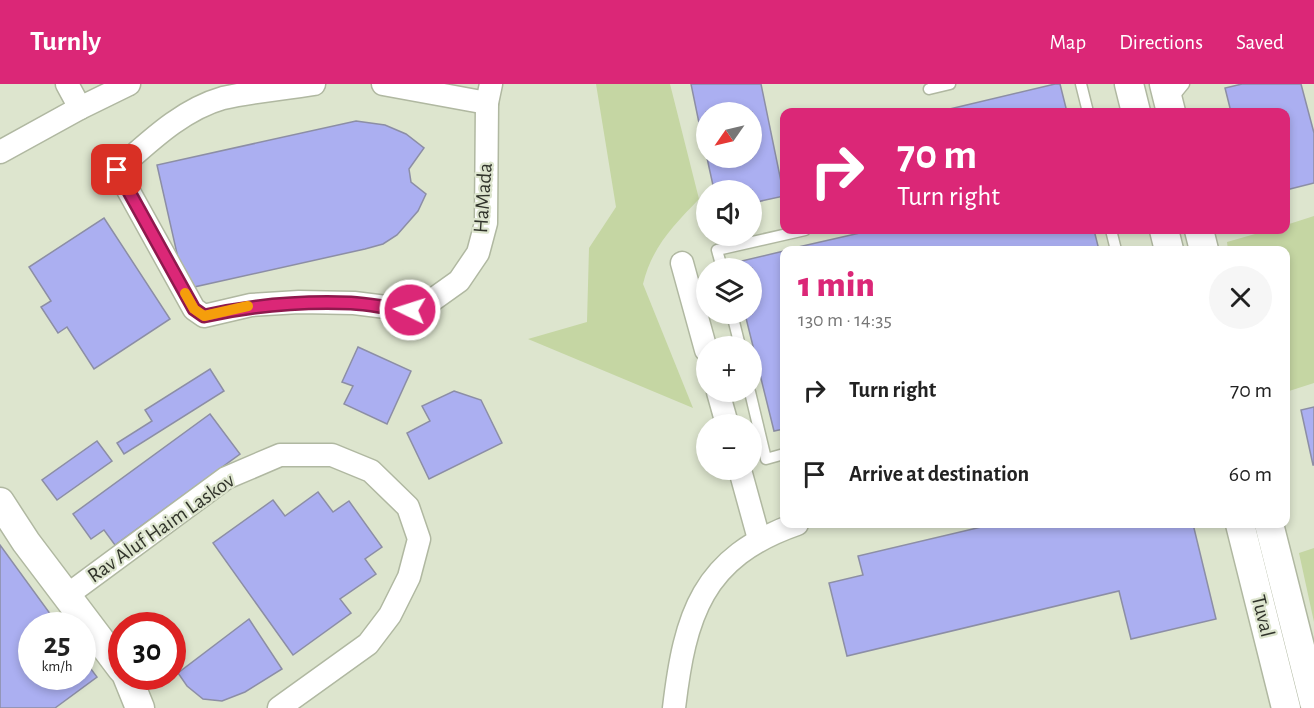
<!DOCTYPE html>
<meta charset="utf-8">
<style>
body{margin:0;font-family:"Alegreya Sans",sans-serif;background:#f6f6f6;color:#222;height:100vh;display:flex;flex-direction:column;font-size:22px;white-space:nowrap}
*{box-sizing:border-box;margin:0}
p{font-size:20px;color:#767676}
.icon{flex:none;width:33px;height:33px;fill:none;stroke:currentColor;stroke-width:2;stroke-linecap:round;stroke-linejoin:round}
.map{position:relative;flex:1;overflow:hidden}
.panel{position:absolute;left:780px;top:162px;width:510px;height:282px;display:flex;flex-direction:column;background:#fff;border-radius:12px;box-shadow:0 3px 9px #0003}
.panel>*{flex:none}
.hud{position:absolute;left:780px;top:24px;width:510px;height:126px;border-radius:12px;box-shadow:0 3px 9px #0003;background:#db2777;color:#fff;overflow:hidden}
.needle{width:39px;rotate:236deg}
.buttons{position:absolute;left:696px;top:18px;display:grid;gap:12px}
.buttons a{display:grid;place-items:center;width:66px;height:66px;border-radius:50%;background:#fff;box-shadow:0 3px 9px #0003;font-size:30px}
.speed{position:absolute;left:18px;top:528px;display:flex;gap:12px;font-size:30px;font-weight:700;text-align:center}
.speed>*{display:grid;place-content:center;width:78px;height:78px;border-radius:50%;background:#fff;box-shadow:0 3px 9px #0003;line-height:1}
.speed small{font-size:15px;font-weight:400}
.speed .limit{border:9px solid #d22;background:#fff;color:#111}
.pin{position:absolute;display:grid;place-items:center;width:51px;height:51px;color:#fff;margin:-26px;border-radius:12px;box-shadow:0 3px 9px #0006}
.me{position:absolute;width:66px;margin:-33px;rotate:274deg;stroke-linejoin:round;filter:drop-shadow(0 0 4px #0008)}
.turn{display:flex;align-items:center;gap:21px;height:126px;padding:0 18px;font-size:27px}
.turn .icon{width:78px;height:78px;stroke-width:2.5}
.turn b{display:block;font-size:42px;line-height:51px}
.round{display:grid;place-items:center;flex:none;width:63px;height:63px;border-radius:32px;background:#f6f6f6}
.summary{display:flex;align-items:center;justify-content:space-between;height:102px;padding:0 18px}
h1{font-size:36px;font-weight:800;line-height:45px;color:#db2777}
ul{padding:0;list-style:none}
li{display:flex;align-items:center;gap:18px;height:84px;padding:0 18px}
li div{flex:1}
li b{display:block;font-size:22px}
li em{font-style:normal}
header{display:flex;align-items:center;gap:36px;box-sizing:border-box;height:84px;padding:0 30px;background:#db2777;color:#fff}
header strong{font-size:28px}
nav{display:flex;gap:33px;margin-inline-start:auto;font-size:21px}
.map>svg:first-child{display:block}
</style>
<header>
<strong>Turnly</strong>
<nav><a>Map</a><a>Directions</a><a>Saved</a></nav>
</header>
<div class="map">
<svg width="1314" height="624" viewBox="0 0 1314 624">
<rect width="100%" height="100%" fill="#dde5ce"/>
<g fill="#c5d6a3">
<path d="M596,0H670L699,115C673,142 652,163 643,200L693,324L528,255L587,238L589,164L616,123Z"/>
<polygon points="1314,132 1314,299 1286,308 1286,166 1228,166 1227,158 1269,146 1286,146 1286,141"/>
<polygon points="1314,464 1314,538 1299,469"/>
</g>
<g fill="#abaff1" stroke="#8c8ea5" stroke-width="1.5">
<polygon points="691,0 761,0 784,112 752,119 752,106 714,106 707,74 752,74 752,28 706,28 706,73"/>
<polygon points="1055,0 1060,0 1067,28 937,28"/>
<polygon points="1242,0 1301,0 1314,49 1314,99 1286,106 1286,28 1231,28 1225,4"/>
<polygon points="356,37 385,41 406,50 424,64 409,85 411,98 426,110 418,127 397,151 383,160 365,165 185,205 157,81"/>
<polygon points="104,134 170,235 94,285 67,243 58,249 41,223 51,217 29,183"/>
<polygon points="873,146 1094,146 1099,166 785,166"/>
<polygon points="784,167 784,345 774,347 745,230 752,230 752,184 734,184 733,179"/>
<polygon points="358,263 411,287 387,340 344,320 353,302 342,298"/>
<polygon points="210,285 224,307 124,370 117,359 152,337 145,326"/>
<polygon points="454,307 481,316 502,359 429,395 407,349 430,337 422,322"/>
<polygon points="1314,323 1314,381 1313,381 1301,326"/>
<polygon points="210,330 240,370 115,461 104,446 91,455 73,430"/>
<polygon points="97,357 112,377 57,416 42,396"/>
<polygon points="318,408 333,428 349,417 382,463 365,475 376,490 340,515 351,529 293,571 213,459 273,416 285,432"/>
<polygon points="994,440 1193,440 1216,535 1131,555 1119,507 847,572 829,499 863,491 858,472"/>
<polygon points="0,461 59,542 32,542 32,592 82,592 82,573 97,593 55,624 0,624"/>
<polygon points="249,535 282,585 245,608 222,617 203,615 187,602 178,589"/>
</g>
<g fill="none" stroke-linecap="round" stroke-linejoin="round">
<g stroke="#b0b8a1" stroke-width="13">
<g id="service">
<polyline points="1081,0 1088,28"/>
<polyline points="929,5 950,0"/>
<polyline points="1171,16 1184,0"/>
<polyline points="1111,146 1116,166"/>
<polyline points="722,184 717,166 805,146"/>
<polyline points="732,230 740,262"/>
<polyline points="750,308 766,375 784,370"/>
</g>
</g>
<g stroke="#b0b8a1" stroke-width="25">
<g id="minor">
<path d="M314,0C284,5 253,7 223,14C181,26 149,58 117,86L194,225L204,232L251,221L299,218L354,219L410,226L431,217L459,197L478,169L486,139L487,19L491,0"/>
<polyline points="383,0 487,19"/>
<polyline points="80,24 129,0"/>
<polyline points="0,68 80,24 67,0"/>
<polyline points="682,179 706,266"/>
<polyline points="718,308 727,340"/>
<polyline points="740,386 759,455"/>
<polyline points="66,512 226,394 280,371 332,371 371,387 408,423 419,455 409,493 390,531 368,560 279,624"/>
<path d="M674,624C685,531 702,473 797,440"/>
</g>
</g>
<g stroke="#b0b8a1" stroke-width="31">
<g id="tertiary">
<polyline points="1129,0 1136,28"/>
<polyline points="1164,0 1171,28"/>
<polyline points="1164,146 1169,166"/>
<polyline points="1199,146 1204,166"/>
<polyline points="0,418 26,458 122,585"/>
<polyline points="1240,440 1286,624"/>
<polyline points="1269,440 1314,618"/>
<polyline points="127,592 140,624"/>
</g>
</g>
<use href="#service" stroke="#fff" stroke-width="10"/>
<use href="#minor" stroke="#fff" stroke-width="22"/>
<use href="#tertiary" stroke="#fff" stroke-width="28"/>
</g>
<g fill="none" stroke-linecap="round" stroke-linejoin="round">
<g stroke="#8e194d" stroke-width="15">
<path id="route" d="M117,86L194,225L204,232C253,221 300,217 351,219C371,220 390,225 410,226"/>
</g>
<use href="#route" stroke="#db2777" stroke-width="10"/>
<polyline stroke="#f59e0b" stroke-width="10" points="185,209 194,225 204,232 248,222"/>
</g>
<g text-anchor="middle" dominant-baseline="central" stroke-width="4.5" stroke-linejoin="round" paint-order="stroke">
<g font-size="21" fill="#31342b" stroke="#dde5ce">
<text transform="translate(483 114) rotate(-86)">HaMada</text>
<text transform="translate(161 444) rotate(-35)">Rav Aluf Haim Laskov</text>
<text transform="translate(1263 532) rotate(76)">Tuval</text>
</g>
</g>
</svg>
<div class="buttons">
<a><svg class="needle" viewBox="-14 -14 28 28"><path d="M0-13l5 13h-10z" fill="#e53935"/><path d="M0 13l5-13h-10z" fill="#767676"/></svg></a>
<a><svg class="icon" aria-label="sound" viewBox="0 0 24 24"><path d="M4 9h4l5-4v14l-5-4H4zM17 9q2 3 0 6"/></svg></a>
<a><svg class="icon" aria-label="layers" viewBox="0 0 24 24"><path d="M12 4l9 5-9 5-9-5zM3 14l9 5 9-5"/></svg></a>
<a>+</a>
<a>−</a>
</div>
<div class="speed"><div>25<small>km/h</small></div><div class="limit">30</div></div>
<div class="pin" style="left:117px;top:86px;background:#d93025"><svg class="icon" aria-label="arrive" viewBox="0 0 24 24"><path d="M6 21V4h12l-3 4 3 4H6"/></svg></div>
<svg class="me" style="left:410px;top:226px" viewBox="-20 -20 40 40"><circle r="17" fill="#db2777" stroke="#fff" stroke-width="3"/><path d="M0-11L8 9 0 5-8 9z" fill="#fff"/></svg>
<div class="hud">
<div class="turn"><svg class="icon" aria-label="right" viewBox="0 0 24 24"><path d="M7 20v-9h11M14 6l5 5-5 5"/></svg><div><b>70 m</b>Turn right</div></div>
</div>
<section class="panel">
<div class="summary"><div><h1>1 min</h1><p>130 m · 14:35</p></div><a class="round"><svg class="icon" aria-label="close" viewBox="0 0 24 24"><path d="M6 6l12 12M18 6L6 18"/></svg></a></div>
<ul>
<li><svg class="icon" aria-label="right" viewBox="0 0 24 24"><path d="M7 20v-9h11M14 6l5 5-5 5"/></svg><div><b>Turn right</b></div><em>70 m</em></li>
<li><svg class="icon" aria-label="arrive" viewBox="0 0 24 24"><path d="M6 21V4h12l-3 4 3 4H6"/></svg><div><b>Arrive at destination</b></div><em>60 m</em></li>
</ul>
</section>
</div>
